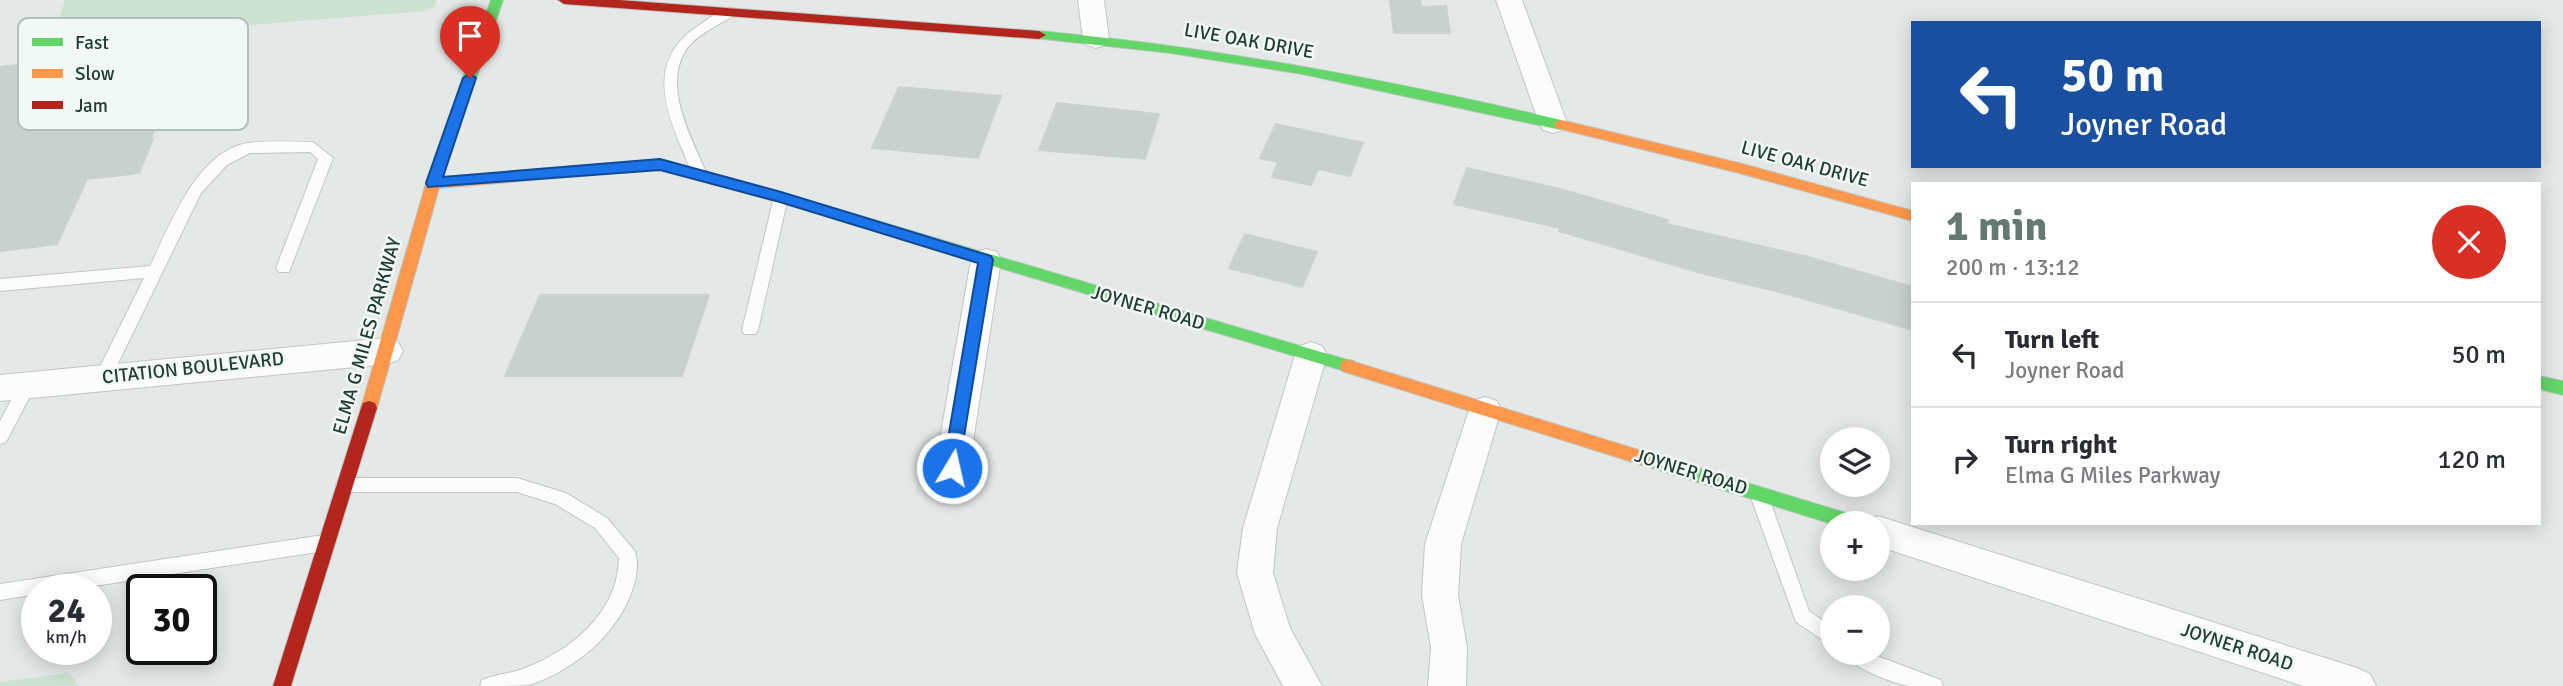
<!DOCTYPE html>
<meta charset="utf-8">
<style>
body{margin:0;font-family:Signika,sans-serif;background:#f2f2f3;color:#2b2b33;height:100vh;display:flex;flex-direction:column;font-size:26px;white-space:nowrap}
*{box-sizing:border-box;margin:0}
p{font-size:23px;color:#7c7c81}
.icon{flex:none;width:38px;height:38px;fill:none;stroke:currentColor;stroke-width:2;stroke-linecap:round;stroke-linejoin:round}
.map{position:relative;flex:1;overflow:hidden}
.details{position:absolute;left:1911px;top:182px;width:630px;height:343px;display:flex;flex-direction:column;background:#fff;border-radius:0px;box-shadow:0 4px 18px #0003}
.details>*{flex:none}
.hud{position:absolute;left:1911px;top:21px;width:630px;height:147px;border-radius:0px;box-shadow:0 4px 18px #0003;background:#1a4fa0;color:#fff;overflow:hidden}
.buttons{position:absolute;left:1820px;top:427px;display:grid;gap:14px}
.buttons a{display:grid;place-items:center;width:70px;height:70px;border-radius:50%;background:#fff;box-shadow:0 4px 18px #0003;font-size:35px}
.speed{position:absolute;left:21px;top:574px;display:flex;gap:14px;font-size:35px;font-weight:700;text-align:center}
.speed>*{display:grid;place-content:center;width:91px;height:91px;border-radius:50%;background:#fff;box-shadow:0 4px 18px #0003;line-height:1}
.speed small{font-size:18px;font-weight:400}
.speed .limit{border:4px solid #111;border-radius:10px;background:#fff;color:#111}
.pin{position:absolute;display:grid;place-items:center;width:60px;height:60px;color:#fff;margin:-72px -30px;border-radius:50% 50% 50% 0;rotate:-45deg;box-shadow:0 0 7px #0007}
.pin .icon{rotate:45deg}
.me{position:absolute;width:77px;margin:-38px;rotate:9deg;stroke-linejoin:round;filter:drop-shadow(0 0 5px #0008)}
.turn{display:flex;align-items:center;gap:24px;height:147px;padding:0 35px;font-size:32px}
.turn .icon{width:91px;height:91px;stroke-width:2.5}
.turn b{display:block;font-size:49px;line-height:60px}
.round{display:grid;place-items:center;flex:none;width:74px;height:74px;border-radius:37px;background:#f2f2f3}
.headline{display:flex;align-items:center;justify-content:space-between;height:119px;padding:0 35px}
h1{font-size:42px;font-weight:700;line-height:52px;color:#657973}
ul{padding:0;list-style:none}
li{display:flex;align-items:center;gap:21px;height:105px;padding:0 35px;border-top:2px solid #e1e1e2}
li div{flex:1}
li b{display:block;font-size:26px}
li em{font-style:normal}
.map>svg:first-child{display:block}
</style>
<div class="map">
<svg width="2563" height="686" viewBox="0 0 2563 686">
<rect width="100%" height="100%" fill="#e4e9e7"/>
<g fill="#cde2d3">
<polygon points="65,0 437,0 434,7 425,11 52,41"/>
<polygon points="69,673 79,686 0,686 0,682"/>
</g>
<g fill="#cad0cd" stroke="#ccd2cf" stroke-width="2">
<polygon points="1390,0 1420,0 1421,7 1446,6 1450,33 1394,33"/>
<polygon points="192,44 150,140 153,139 139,173 87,179 57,244 0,251 0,67"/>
<polygon points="899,87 1001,96 978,158 872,148"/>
<polygon points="1057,103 1159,114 1145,159 1039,150"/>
<polygon points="1276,124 1363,143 1350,176 1318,169 1311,185 1272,177 1278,162 1260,158"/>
<polygon points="1467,168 1560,189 1668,220 1667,224 1808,257 1913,287 1913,330 1791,295 1701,273 1559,231 1560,228 1454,204"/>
<polygon points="1245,234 1317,252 1302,287 1229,268"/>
<polygon points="540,295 709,295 682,376 505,376"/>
</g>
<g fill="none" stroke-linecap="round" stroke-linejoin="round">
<g stroke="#c1c6c4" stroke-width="2">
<g id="lane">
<path d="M729,8L734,9V15C719,25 700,33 689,46C659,83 693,141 708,176L701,181C691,178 687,159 682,149C662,102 649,56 701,24C709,18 719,11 729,8Z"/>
<path d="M313,142L333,158L289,272H279L276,268L318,159L310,152L250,153L227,165L201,193L109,382H97L95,377L144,278L0,291V279L150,266C170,225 197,151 248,143C269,140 292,142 313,142Z"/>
<polygon points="781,192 788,197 758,330 756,334 744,334 742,330 774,197"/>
<polygon points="28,378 34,380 36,385 6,442 0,444 0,421 22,380"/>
<path d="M345,478H517L566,493L607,518L634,550C639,561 637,577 633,588C618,634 575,670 529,685C514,686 495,686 480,686L482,680C496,674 511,674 525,668C572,650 618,612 619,558L595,528L555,504L517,492H345L339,490L336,485L339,480Z"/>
<polygon points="1759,488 1765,490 1768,495 1809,611 1832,627 1832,646 1796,622 1750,495 1753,490"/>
<polygon points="324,535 330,538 333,543 330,548 324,551 68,590 37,590 37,594 0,600 0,584"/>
<path d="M1845,653H1869L1941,680L1943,686C1933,686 1920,686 1909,686C1893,683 1851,668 1845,653Z"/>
</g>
</g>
<g stroke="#c1c6c4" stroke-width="2">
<g id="street">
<polygon points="1078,0 1104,0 1109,39 1105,45 1096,48 1087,45 1083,39"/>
<polygon points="1496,0 1522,0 1567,123 1563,130 1553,133 1543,130 1539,123"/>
<polygon points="986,249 997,252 1001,260 969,468 964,478 952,482 940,478 935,468 971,260 975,252"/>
<polygon points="387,338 398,342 403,351 398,360 387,364 0,401 0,375"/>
<polygon points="1311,342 1322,346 1327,355 1277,528 1273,573 1290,628 1322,686 1283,686 1255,634 1237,573 1243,528 1295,355 1300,346"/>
<polygon points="1485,397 1497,401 1501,410 1461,544 1458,595 1467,648 1466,686 1428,686 1431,648 1422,595 1425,544 1469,410 1473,401"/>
<polygon points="1878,516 2357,668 2370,674 2376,686 2303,686 1878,546 1878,523 1864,523"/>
</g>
</g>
<g stroke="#bfc6c4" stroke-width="2">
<g id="fast">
<polygon points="491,0 503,0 459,128 452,133 447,131 445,128"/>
<path d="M1039,31C1216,47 1388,80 1561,120L1568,125L1561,130L1302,74L1170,53L1034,38V32Z"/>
<polygon points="844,211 1348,360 1354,361 1356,366 1354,371 1348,372 839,220 837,216 839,212"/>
<polygon points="2539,376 2563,381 2563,395 2539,389"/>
<polygon points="1642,451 1853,515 1859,518 1862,523 1832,524 1636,463 1634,458 1636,453"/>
</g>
</g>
<g stroke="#bfc6c4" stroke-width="2">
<g id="slow">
<polygon points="1561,120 1739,163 1913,211 1913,221 1739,173 1556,128 1554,125 1556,122"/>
<polygon points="452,123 459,128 442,177 660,159 844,211 851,216 844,221 660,169 439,188 377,408 375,413 363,413 361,408 426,183 445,128"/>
<polygon points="1348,360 1642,451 1648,453 1650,458 1648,463 1642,465 1342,371 1340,366 1342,361"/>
</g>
</g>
<g stroke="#bfc6c4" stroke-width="2">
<g id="jam">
<polygon points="558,0 619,0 1039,31 1046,35 1039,39 564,4"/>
<polygon points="369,401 375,403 377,408 291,686 273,686 361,408 363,403"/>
</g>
</g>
<use href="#lane" fill="#fbfcfb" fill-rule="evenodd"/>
<use href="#street" fill="#fbfcfb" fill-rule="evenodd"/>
<use href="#fast" fill="#63d668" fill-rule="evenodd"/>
<use href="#slow" fill="#ff974d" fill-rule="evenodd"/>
<use href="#jam" fill="#b3261e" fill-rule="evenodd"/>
</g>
<polygon fill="#1a73e8" stroke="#114b97" stroke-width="2" points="470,74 476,78 443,177 660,159 781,192 991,256 993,260 958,473 946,473 943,468 978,263 780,202 660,170 428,187 426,183 463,78"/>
<g text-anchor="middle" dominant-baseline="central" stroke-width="5" stroke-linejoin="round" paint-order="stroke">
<g font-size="19" fill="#213c34" stroke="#f1f8f5">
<text transform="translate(1249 41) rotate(10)">LIVE OAK DRIVE</text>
<text transform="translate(1805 164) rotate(15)">LIVE OAK DRIVE</text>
<text transform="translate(1148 308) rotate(16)">JOYNER ROAD</text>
<text transform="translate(367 336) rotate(-74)">ELMA G MILES PARKWAY</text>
<text transform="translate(193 368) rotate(-6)">CITATION BOULEVARD</text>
<text transform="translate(1691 472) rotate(17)">JOYNER ROAD</text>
<text transform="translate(2237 647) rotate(18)">JOYNER ROAD</text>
</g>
</g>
<rect x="18" y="18" width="230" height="112" rx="10" fill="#f1f8f5" stroke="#b3c0bb" stroke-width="2"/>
<rect x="32" y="38" width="31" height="8" fill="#63d668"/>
<rect x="32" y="69" width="31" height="9" fill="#ff974d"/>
<rect x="32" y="101" width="31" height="8" fill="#b3261e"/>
<g font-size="19" fill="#213c34">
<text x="75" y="49">Fast</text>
<text x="75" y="80">Slow</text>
<text x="75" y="112">Jam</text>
</g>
</svg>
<div class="buttons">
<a><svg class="icon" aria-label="layers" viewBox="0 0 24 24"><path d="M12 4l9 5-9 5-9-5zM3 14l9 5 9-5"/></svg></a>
<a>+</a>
<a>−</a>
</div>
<div class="speed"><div>24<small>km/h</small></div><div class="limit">30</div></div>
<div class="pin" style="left:470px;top:78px;background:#d93025"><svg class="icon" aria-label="arrive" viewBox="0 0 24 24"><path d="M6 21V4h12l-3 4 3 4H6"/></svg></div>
<svg class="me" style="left:952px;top:468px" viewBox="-20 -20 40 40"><circle r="17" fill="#1a73e8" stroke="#fff" stroke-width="3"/><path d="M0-11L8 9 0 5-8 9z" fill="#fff"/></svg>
<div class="hud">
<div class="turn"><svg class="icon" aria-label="left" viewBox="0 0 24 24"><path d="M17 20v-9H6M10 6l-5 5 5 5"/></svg><div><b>50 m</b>Joyner Road</div></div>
</div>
<section class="details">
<div class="headline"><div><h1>1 min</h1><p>200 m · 13:12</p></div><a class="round" style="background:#d93025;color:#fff"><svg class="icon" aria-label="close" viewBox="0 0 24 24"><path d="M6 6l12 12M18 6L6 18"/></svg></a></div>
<ul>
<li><svg class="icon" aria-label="left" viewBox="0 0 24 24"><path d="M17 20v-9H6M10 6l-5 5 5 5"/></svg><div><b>Turn left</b><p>Joyner Road</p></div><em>50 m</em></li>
<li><svg class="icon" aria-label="right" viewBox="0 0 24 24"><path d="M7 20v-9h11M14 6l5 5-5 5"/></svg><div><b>Turn right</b><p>Elma G Miles Parkway</p></div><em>120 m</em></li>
</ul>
</section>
</div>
